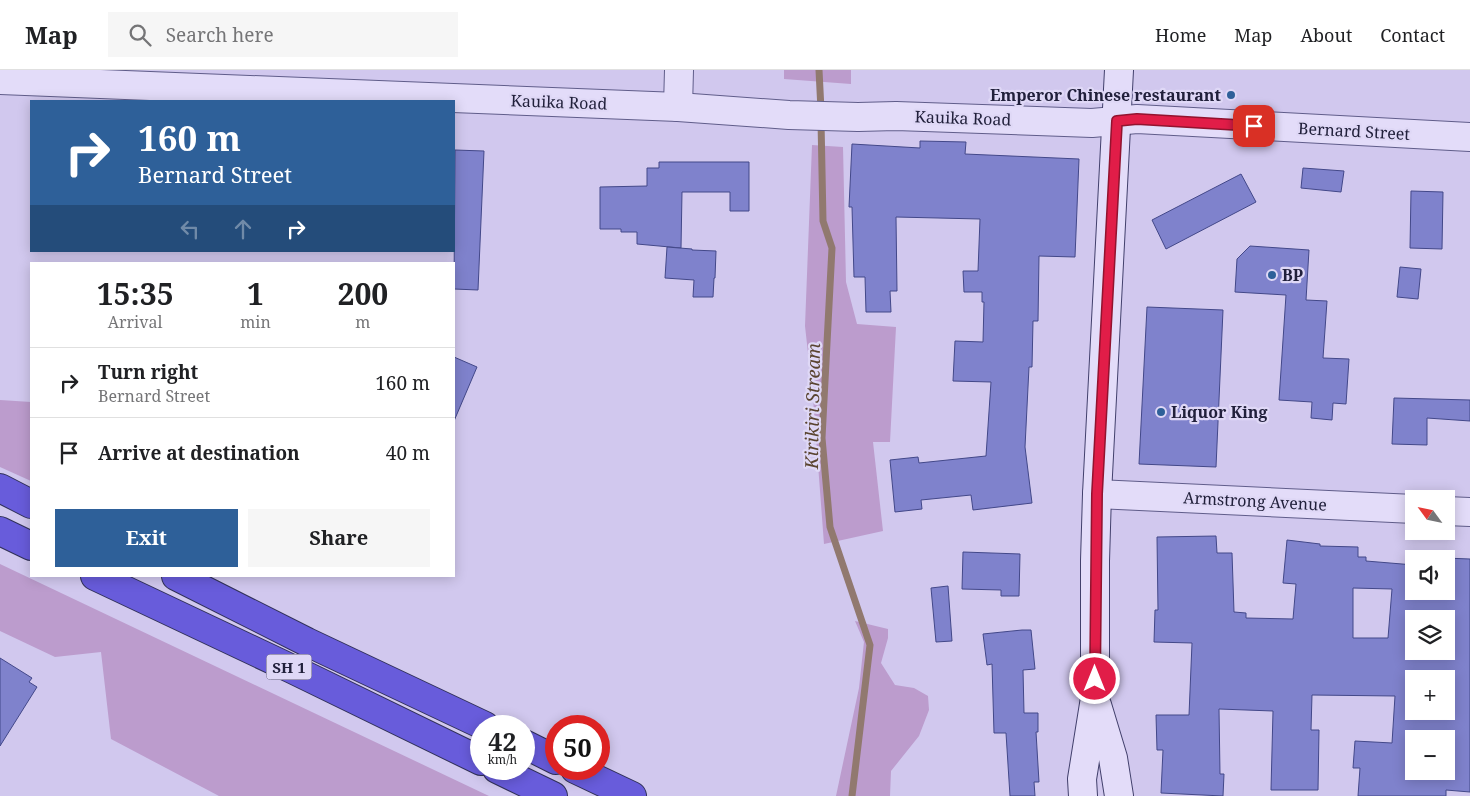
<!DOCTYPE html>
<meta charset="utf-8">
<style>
body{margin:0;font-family:"Noto Serif",serif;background:#f6f6f6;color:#202124;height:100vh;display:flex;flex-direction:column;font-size:19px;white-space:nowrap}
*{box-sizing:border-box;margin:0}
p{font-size:16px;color:#757577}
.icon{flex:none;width:28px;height:28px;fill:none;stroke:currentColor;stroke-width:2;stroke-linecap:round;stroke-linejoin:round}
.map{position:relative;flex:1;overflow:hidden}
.drawer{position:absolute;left:30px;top:192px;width:425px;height:315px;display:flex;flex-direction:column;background:#fff;border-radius:0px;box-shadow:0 2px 12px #0003}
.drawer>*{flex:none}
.guide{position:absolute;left:30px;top:30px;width:425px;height:152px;border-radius:0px;box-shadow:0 2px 12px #0003;background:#2e6099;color:#fff;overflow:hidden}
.needle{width:32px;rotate:303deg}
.controls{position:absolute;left:1405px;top:420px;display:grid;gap:10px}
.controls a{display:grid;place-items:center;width:50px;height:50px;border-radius:0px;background:#fff;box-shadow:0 2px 12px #0003;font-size:25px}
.speed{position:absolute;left:470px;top:645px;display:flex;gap:10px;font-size:25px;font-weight:700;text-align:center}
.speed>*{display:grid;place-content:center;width:65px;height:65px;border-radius:50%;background:#fff;box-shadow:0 2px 12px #0003;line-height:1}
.speed small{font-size:12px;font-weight:400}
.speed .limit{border:8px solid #d22;background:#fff;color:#111}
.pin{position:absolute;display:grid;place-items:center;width:42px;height:42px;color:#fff;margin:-21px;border-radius:10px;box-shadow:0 2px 8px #0006}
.me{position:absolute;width:55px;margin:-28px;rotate:0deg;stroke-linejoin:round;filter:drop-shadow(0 0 4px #0008)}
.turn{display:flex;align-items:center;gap:18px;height:105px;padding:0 25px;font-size:22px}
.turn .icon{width:65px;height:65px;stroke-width:2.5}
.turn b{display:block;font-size:35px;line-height:42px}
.lanes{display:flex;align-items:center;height:48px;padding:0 25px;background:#0003;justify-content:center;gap:25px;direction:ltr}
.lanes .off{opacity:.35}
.eta{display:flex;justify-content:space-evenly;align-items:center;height:85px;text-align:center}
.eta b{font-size:30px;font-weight:700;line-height:35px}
.cta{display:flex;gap:10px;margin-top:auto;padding:10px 25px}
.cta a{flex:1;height:58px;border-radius:0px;background:#2e6099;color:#fff;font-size:20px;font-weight:700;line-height:58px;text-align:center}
.cta a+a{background:#f6f6f6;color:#202124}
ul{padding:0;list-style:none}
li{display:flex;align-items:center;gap:15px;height:70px;padding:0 25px;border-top:1px solid #e0e0e0}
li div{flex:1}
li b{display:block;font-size:19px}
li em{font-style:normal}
header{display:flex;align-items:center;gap:30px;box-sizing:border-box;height:70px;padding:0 25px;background:#fff;border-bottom:1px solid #e0e0e0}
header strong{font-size:24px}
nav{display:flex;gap:28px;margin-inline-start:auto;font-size:18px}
.search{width:350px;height:45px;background:#f6f6f6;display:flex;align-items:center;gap:12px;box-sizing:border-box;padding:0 18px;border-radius:0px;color:#757577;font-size:19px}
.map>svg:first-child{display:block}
</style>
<header>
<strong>Map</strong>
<div class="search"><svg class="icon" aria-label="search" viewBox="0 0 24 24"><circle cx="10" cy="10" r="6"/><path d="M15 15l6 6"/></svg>Search here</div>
<nav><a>Home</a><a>Map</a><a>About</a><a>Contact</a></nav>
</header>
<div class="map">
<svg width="1470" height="726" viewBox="0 0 1470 726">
<rect width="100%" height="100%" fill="#d1c8ee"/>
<g fill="#bc9ccd">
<polygon points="784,0 851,0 851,14 784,9"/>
<polygon points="812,75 843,77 846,212 857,254 896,257 890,372 873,372 883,461 824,474 813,328 805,256"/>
<polygon points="0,330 31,332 31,411 0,397"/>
<polygon points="0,494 489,726 219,726 111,669 101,582 55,587 0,561"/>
<polygon points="855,551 888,559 888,568 881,593 895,615 914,618 928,626 929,640 919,666 891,701 890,726 836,726 859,618 864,572"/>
</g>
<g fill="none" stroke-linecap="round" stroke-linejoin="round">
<g stroke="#91796f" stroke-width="7">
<polyline points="819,0 821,40"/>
<polyline points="821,51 823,151 832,178 822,368 830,457 870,575 852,726"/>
</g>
</g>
<g fill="#7f82cc" stroke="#434889" fill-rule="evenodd">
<polygon points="920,71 966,72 965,84 1079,89 1075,187 1039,186 1038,251 1033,251 1032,297 1029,297 1025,377 1032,433 973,440 971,425 921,430 922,439 895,442 890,390 918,387 919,393 986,386 991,312 953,311 955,271 983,272 984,232 982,232 982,222 964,222 963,201 978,201 980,149 896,147 897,221 890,221 891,242 866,242 865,207 854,207 852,137 849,137 852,74 920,78"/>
<polygon points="455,80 484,81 478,220 454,219"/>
<polygon points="659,92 749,92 749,141 730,141 730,122 682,122 681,178 637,174 637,162 621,162 621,159 600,159 600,117 647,116 647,98 659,98"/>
<polygon points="1303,98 1344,101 1341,122 1301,118"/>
<polygon points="1241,104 1256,132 1166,179 1152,150"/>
<polygon points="1411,121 1443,122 1442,179 1410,178"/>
<polygon points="1250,176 1309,180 1306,230 1327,231 1323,288 1349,289 1346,334 1333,333 1332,350 1311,348 1312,332 1279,330 1286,225 1235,222 1237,189"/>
<polygon points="667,177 692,179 692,180 716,181 715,208 714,208 713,227 693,227 694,210 665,208"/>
<polygon points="1400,197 1421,199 1418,229 1397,227"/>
<polygon points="1147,237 1223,240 1216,397 1139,394"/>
<polygon points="454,287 477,297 454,351"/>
<polygon points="1394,328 1470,330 1470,351 1427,348 1427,375 1392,374"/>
<path d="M1216,466L1217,483H1232L1234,542L1246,543V548L1293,549L1296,514L1283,513L1287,470L1320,474V476L1358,477V487H1366V491L1414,495V521H1446V489L1444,488L1470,489V722L1446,720V726H1358L1360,698H1353L1355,671L1392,673L1395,626L1312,625L1311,660H1319L1318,720H1271L1273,641L1219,639L1220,704H1224L1223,726L1161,723L1163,680H1157L1156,645H1189L1192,573L1154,572L1155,540H1158L1157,467ZM1353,518L1392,519L1388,568H1353ZM1414,549H1446V581H1414ZM1414,609H1446V641H1414ZM1414,669H1446V701H1414Z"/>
<polygon points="963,482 1020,484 1019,526 1001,526 1001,520 962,519"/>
<polygon points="948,516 952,571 936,572 931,518"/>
<polygon points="1022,560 1031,560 1035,599 1023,600 1024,643 1038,643 1038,662 1036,662 1039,712 1034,712 1035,726 1010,726 1006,663 994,663 992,594 987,595 983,564"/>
<polygon points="0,588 32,608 29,612 37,617 0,676"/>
</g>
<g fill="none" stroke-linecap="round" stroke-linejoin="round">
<g stroke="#605d8a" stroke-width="30">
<g id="street">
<polyline points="0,10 678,37 789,45 858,47 896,46 1092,53 1137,49 1470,67"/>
<polyline points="678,37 679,0"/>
<polyline points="1097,424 1414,439"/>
<polyline points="1446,441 1470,442"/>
</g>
</g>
<g stroke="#42406c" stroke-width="30">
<g id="secondary">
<polyline points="1097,635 1113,688 1119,726"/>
<polyline points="1083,726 1082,709 1095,628 1095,491 1097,424 1119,0"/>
</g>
</g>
<g stroke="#313159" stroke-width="30">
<g id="highway">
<polyline points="0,418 31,434"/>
<polyline points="0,461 31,476"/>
<polyline points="95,506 292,599 481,691"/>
<polyline points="176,506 307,572 485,656"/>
<polyline points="524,674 556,690"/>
<polyline points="497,699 553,726"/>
<polyline points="575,699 632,726"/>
</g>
</g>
<use href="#street" stroke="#e3dcf9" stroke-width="28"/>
<use href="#secondary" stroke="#e3dcf9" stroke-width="28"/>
<use href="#highway" stroke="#685cdb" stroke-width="28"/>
</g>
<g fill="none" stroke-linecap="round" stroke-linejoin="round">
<g stroke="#92132f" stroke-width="12">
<polyline id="route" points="1095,609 1097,424 1117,51 1137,49 1254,56"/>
</g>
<use href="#route" stroke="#e11d48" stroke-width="9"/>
</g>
<g fill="#2e6099" stroke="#dfd8f6" stroke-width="2">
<circle cx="1231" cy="25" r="5"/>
<circle cx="1272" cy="205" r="5"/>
<circle cx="1161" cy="342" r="5"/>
</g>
<g text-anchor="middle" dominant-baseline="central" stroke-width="4.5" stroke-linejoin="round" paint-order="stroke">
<rect fill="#dfd8f6" stroke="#5a5773" stroke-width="1" x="266.5" y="584.5" width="45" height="25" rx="4"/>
<g font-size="15" font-weight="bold" fill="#21203b">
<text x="289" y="597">SH 1</text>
</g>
<g font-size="16" font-weight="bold" fill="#21203b" stroke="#dfd8f6" text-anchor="start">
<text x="1221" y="25" text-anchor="end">Emperor Chinese restaurant</text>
<text x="1282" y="205">BP</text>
<text x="1171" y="342">Liquor King</text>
</g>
<g font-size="16" fill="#21203b" stroke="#dfd8f6">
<text transform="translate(559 32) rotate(2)">Kauika Road</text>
<text transform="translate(963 48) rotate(2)">Kauika Road</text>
<text transform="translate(1354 61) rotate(3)">Bernard Street</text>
<text transform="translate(1255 431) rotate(3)">Armstrong Avenue</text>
</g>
<g font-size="18" font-style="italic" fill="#5a4430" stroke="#dfd8f6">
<text transform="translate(812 336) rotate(-89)">Kirikiri Stream</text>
</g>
</g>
</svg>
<div class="controls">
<a><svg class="needle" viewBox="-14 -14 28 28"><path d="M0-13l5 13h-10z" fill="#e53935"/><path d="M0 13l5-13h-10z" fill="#757577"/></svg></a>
<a><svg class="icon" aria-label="sound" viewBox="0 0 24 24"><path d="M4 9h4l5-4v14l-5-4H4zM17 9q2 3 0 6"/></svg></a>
<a><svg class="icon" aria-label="layers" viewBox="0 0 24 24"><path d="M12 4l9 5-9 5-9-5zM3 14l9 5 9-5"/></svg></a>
<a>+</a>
<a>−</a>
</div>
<div class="speed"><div>42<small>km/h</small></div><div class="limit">50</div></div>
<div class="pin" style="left:1254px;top:56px;background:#d93025"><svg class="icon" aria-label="arrive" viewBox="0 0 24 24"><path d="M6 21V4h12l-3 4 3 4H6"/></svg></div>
<svg class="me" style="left:1095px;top:609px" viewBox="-20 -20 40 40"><circle r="17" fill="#e11d48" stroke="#fff" stroke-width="3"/><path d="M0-11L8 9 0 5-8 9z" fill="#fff"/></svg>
<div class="guide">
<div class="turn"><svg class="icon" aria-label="right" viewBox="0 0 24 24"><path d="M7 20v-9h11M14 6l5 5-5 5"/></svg><div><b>160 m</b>Bernard Street</div></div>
<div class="lanes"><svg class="icon off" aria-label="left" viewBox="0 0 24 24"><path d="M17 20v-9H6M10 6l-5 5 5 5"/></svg><svg class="icon off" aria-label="ahead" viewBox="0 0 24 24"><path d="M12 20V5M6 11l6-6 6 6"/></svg><svg class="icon" aria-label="right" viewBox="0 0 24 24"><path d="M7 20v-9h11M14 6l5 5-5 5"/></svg></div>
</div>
<section class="drawer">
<div class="eta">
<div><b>15:35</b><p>Arrival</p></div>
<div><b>1</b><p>min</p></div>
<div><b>200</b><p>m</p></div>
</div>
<ul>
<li><svg class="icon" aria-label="right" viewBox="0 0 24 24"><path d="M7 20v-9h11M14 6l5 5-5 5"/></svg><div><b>Turn right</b><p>Bernard Street</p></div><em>160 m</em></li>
<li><svg class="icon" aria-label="arrive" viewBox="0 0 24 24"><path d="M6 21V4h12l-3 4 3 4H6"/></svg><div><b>Arrive at destination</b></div><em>40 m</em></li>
</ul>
<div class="cta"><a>Exit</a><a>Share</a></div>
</section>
</div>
